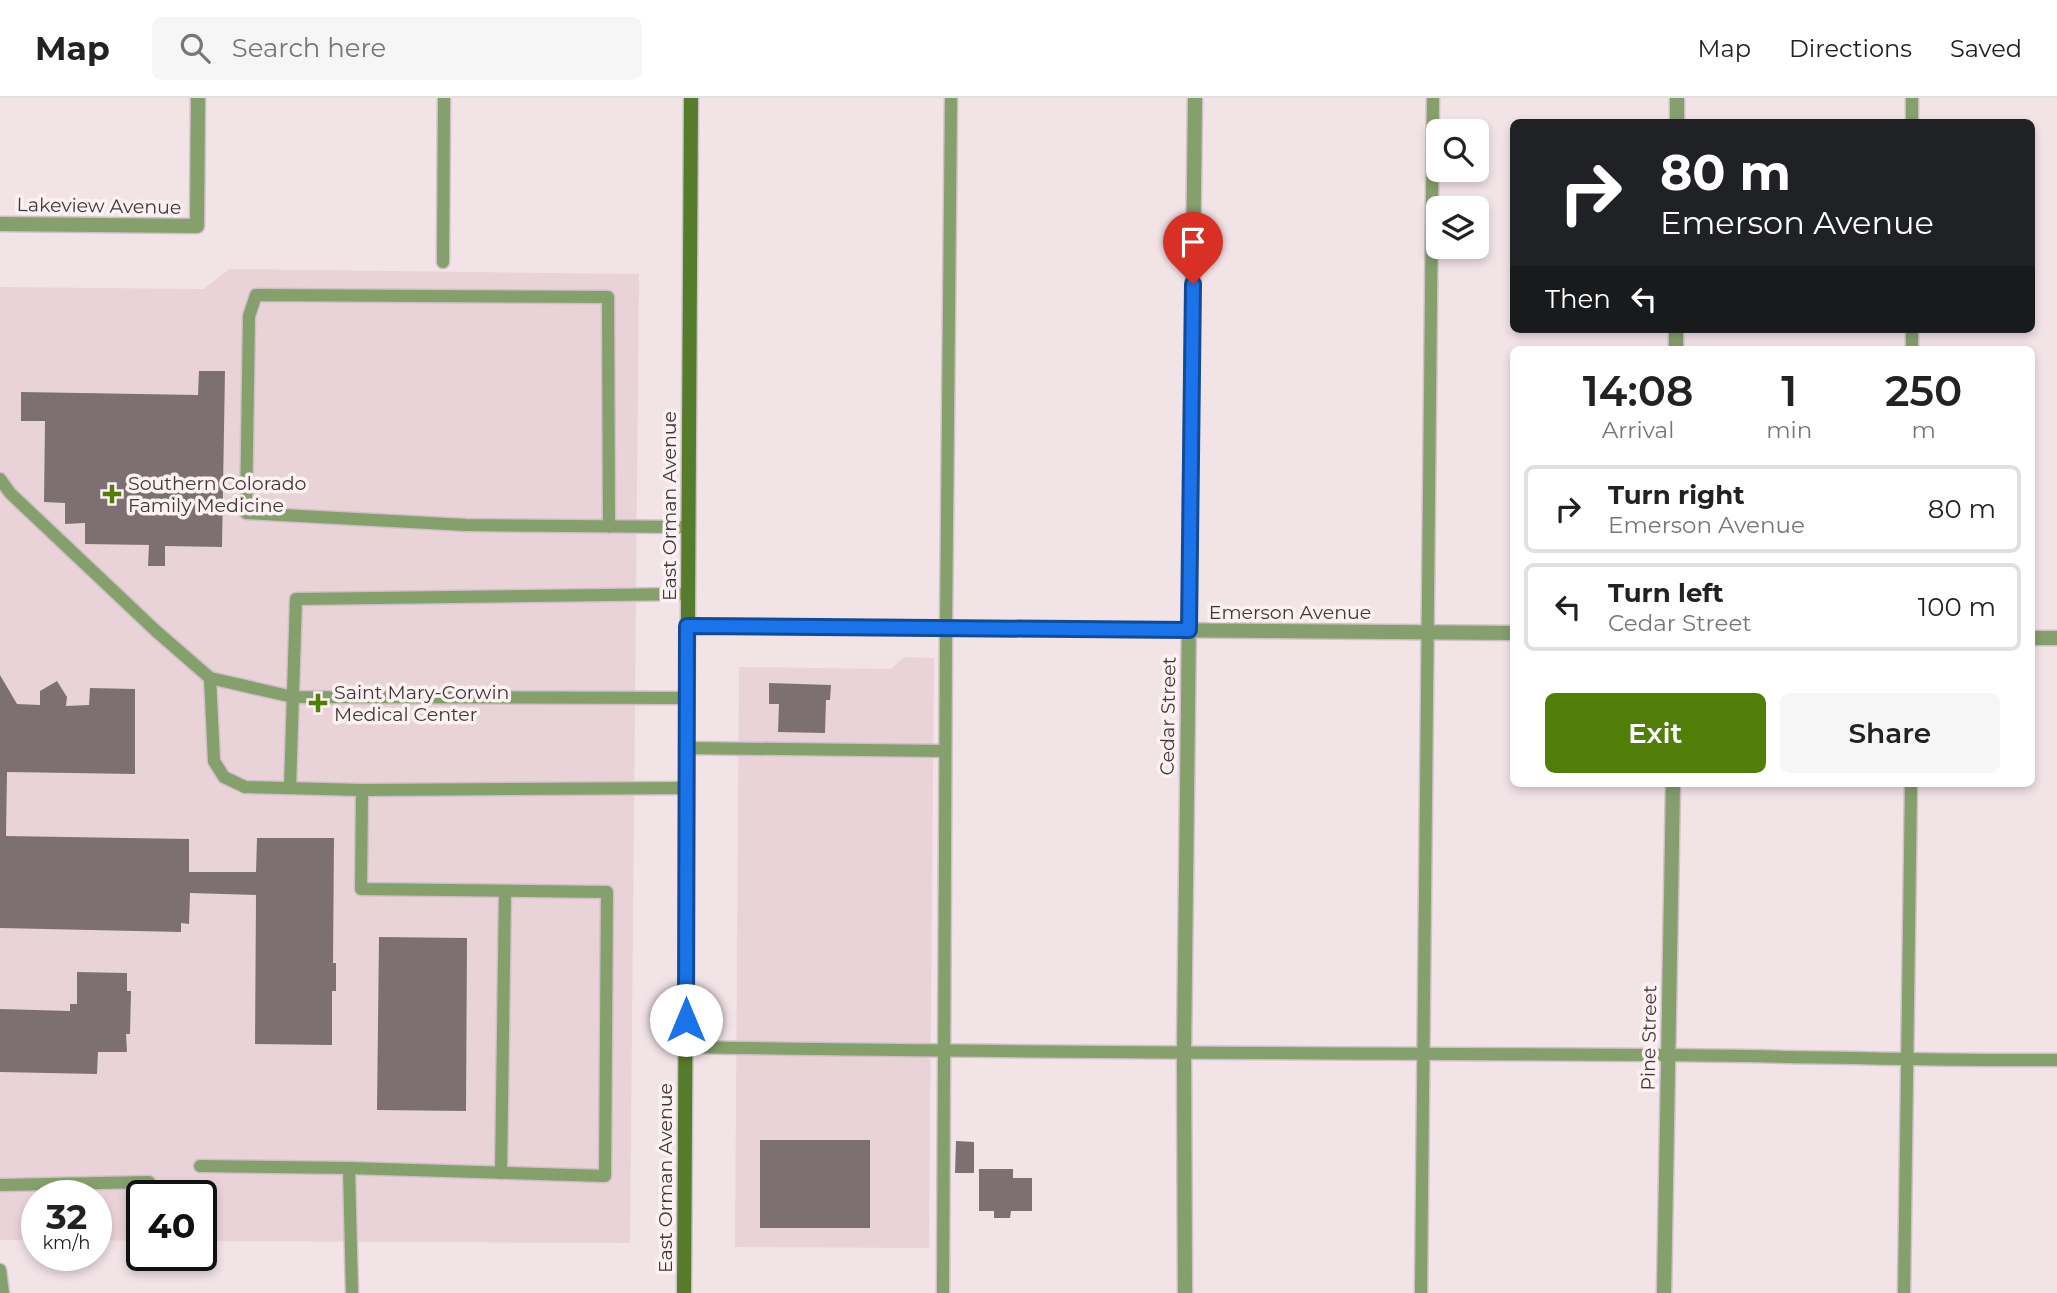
<!DOCTYPE html>
<style>
body{margin:0;font-family:Montserrat,sans-serif;background:#f6f6f6;color:#222;height:100vh;display:flex;flex-direction:column;font-size:26px;white-space:nowrap}
*{box-sizing:border-box;margin:0}
p{font-size:23px;color:#767676}
.icon{flex:none;width:38px;height:38px;fill:none;stroke:currentColor;stroke-width:2;stroke-linecap:round;stroke-linejoin:round}
.map{position:relative;flex:1;overflow:hidden}
.side{position:absolute;left:1510px;top:248px;width:525px;height:441px;display:flex;flex-direction:column;background:#fff;border-radius:10px;box-shadow:0 4px 10px #0003}
.side>*{flex:none}
.top-card{position:absolute;left:1510px;top:21px;width:525px;height:214px;border-radius:10px;box-shadow:0 4px 10px #0003;background:#202124;color:#fff;overflow:hidden}
.tools{position:absolute;left:1426px;top:21px;display:grid;gap:14px}
.tools a{display:grid;place-items:center;width:63px;height:63px;border-radius:10px;background:#fff;box-shadow:0 4px 10px #0003;font-size:35px}
.speed{position:absolute;left:21px;top:1082px;display:flex;gap:14px;font-size:35px;font-weight:700;text-align:center}
.speed>*{display:grid;place-content:center;width:91px;height:91px;border-radius:50%;background:#fff;box-shadow:0 4px 10px #0003;line-height:1}
.speed small{font-size:18px;font-weight:400}
.speed .limit{border:4px solid #111;border-radius:10px;background:#fff;color:#111}
.pin{position:absolute;display:grid;place-items:center;width:60px;height:60px;color:#fff;margin:-72px -30px;border-radius:50% 50% 50% 0;rotate:-45deg;box-shadow:0 0 7px #0007}
.pin .icon{rotate:45deg}
.me{position:absolute;width:77px;margin:-38px;rotate:0deg;stroke-linejoin:round;filter:drop-shadow(0 0 5px #0008)}
.turn{display:flex;align-items:center;gap:24px;height:147px;padding:0 35px;font-size:32px}
.turn .icon{width:91px;height:91px;stroke-width:2.5}
.turn b{display:block;font-size:49px;line-height:60px}
.then{display:flex;align-items:center;height:66px;padding:0 35px;background:#0003;gap:14px;font-size:26px}
.eta{display:flex;justify-content:space-evenly;align-items:center;height:119px;text-align:center}
.eta b{font-size:42px;font-weight:600;line-height:49px}
.action{display:flex;gap:14px;margin-top:auto;padding:14px 35px}
.action a{flex:1;height:80px;border-radius:10px;background:#507e09;color:#fff;font-size:28px;font-weight:600;line-height:80px;text-align:center}
.action a+a{background:#f6f6f6;color:#222}
ul{padding:0;list-style:none}
li{display:flex;align-items:center;gap:21px;height:88px;margin:0 14px 10px;padding:0 21px;border:4px solid #e0e0e0;border-radius:10px}
li div{flex:1}
li b{display:block;font-size:26px}
li em{font-style:normal}
header{display:flex;align-items:center;gap:42px;box-sizing:border-box;height:98px;padding:0 35px;background:#fff;border-bottom:2px solid #e0e0e0}
header strong{font-size:33px}
nav{display:flex;gap:38px;margin-inline-start:auto;font-size:24px}
.search{width:490px;height:63px;background:#f6f6f6;display:flex;align-items:center;gap:18px;box-sizing:border-box;padding:0 24px;border-radius:10px;color:#767676;font-size:26px}
.map>svg:first-child{display:block}
</style>
<header>
<strong>Map</strong>
<div class="search"><svg class="icon" aria-label="search" viewBox="0 0 24 24"><circle cx="10" cy="10" r="6"/><path d="M15 15l6 6"/></svg>Search here</div>
<nav><a>Map</a><a>Directions</a><a>Saved</a></nav>
</header>
<div class="map">
<svg width="2057" height="1195" viewBox="0 0 2057 1195">
<rect width="100%" height="100%" fill="#f2e3e7"/>
<g fill="#ead3d8">
<polygon points="229,171 639,176 630,1145 201,1143 201,1097 142,1097 142,1143 96,1142 96,1097 37,1097 37,1142 0,1142 0,189 204,191"/>
<polygon points="904,559 934,560 929,1150 735,1149 739,569 891,571"/>
</g>
<g fill="#7d7073">
<polygon points="199,273 225,273 222,449 165,448 165,468 148,468 149,447 85,446 85,425 65,426 65,405 44,404 45,323 21,323 21,294 198,297"/>
<polygon points="0,577 17,606 40,607 40,593 57,583 67,599 66,608 89,607 90,590 135,591 135,676 7,674 6,738 189,741 189,774 256,774 257,740 334,740 333,865 336,865 336,893 332,893 332,947 255,946 256,797 190,795 189,826 181,825 181,834 0,830"/>
<polygon points="769,585 831,587 830,602 826,602 825,635 778,634 779,606 769,606"/>
<polygon points="379,839 467,840 466,1013 377,1012"/>
<polygon points="77,874 127,875 127,893 131,893 130,936 126,936 127,954 98,954 97,976 0,974 0,911 70,913 70,906 77,906"/>
<rect x="760" y="1042" width="110" height="88"/>
<polygon points="956,1043 974,1044 974,1075 955,1075"/>
<polygon points="979,1071 1013,1071 1013,1080 1032,1080 1032,1113 1011,1113 1010,1120 994,1120 994,1113 979,1113"/>
</g>
<g fill="none" stroke-linecap="round" stroke-linejoin="round">
<g stroke="#cec1c4" stroke-width="15">
<g id="lane">
<polyline points="1912,24 1912,0"/>
<polyline points="443,164 444,0"/>
<polyline points="1912,252 1912,231"/>
<polyline points="0,381 10,395 156,533 210,580 214,663 224,679 245,689 362,692 361,791 607,794 605,1078 349,1070 352,1195"/>
<polyline points="609,429 608,199 256,197 249,218 246,415 466,427 688,429"/>
<polyline points="210,580 293,599 687,600"/>
<polyline points="687,650 945,653"/>
<polyline points="290,690 296,501 687,496"/>
<polyline points="362,692 686,690"/>
<path d="M686,949C1012,955 1338,955 1664,957C1795,958 1926,963 2057,962"/>
<polyline points="200,1068 349,1070"/>
<polyline points="501,1075 505,793"/>
<polyline points="0,1087 149,1084"/>
<polyline points="0,1172 3,1195"/>
<polyline points="943,1195 946,530 951,0"/>
<polyline points="1421,1195 1433,0"/>
<polyline points="1904,1195 1911,686"/>
</g>
</g>
<g stroke="#cec1c4" stroke-width="17">
<g id="street">
<polyline points="1677,24 1677,0"/>
<polyline points="0,126 197,128 198,0"/>
<polyline points="1676,252 1676,231"/>
<polyline points="687,528 1514,535"/>
<polyline points="2032,540 2057,540"/>
<polyline points="1185,1195 1184,955 1195,0"/>
<polyline points="1664,1195 1673,686"/>
</g>
</g>
<g stroke="#cec1c4" stroke-width="17">
<polyline id="secondary" points="684,1195 691,0"/>
</g>
<use href="#lane" stroke="#859f6d" stroke-width="12"/>
<use href="#street" stroke="#859f6d" stroke-width="14"/>
<use href="#secondary" stroke="#567b2c" stroke-width="14"/>
</g>
<g fill="none" stroke-linecap="round" stroke-linejoin="round">
<g stroke="#114b97" stroke-width="18">
<polyline id="route" points="686,922 687,528 1189,532 1193,186"/>
</g>
<use href="#route" stroke="#1a73e8" stroke-width="12"/>
</g>
<g fill="#507e09" stroke="#fef1f4" stroke-width="2.5">
<path d="M108.5 385.5h7v7h7v7h-7v7h-7v-7h-7v-7h7z"/>
<path d="M314.5 594.5h7v7h7v7h-7v7h-7v-7h-7v-7h7z"/>
</g>
<g text-anchor="middle" dominant-baseline="central" stroke-width="7" stroke-linejoin="round" paint-order="stroke">
<g font-size="19" fill="#3f393a" stroke="#fef1f4">
<text transform="translate(99 108) rotate(1)">Lakeview Avenue</text>
<text transform="translate(669 408) rotate(-90)">East Orman Avenue</text>
<text x="1290" y="514">Emerson Avenue</text>
<text transform="translate(1168 618) rotate(-89)">Cedar Street</text>
<text transform="translate(1649 940) rotate(-89)">Pine Street</text>
<text transform="translate(665 1080) rotate(-90)">East Orman Avenue</text>
</g>
<g font-size="19" fill="#3f393a" stroke="#fef1f4" text-anchor="start">
<text x="128" y="385">Southern Colorado<tspan x="128" dy="22">Family Medicine</tspan></text>
<text x="334" y="594">Saint Mary-Corwin<tspan x="334" dy="22">Medical Center</tspan></text>
</g>
</g>
</svg>
<div class="tools">
<a><svg class="icon" aria-label="search" viewBox="0 0 24 24"><circle cx="10" cy="10" r="6"/><path d="M15 15l6 6"/></svg></a>
<a><svg class="icon" aria-label="layers" viewBox="0 0 24 24"><path d="M12 4l9 5-9 5-9-5zM3 14l9 5 9-5"/></svg></a>
</div>
<div class="speed"><div>32<small>km/h</small></div><div class="limit">40</div></div>
<div class="pin" style="left:1193px;top:186px;background:#d93025"><svg class="icon" aria-label="arrive" viewBox="0 0 24 24"><path d="M6 21V4h12l-3 4 3 4H6"/></svg></div>
<svg class="me" style="left:686px;top:922px" viewBox="-20 -20 40 40"><circle r="19" fill="#fff"/><path d="M0-13L10 11 0 6-10 11z" fill="#1a73e8"/></svg>
<div class="top-card">
<div class="turn"><svg class="icon" aria-label="right" viewBox="0 0 24 24"><path d="M7 20v-9h11M14 6l5 5-5 5"/></svg><div><b>80 m</b>Emerson Avenue</div></div>
<div class="then">Then<svg class="icon" aria-label="left" viewBox="0 0 24 24"><path d="M17 20v-9H6M10 6l-5 5 5 5"/></svg></div>
</div>
<section class="side">
<div class="eta">
<div><b>14:08</b><p>Arrival</p></div>
<div><b>1</b><p>min</p></div>
<div><b>250</b><p>m</p></div>
</div>
<ul>
<li><svg class="icon" aria-label="right" viewBox="0 0 24 24"><path d="M7 20v-9h11M14 6l5 5-5 5"/></svg><div><b>Turn right</b><p>Emerson Avenue</p></div><em>80 m</em></li>
<li><svg class="icon" aria-label="left" viewBox="0 0 24 24"><path d="M17 20v-9H6M10 6l-5 5 5 5"/></svg><div><b>Turn left</b><p>Cedar Street</p></div><em>100 m</em></li>
</ul>
<div class="action"><a>Exit</a><a>Share</a></div>
</section>
</div>
